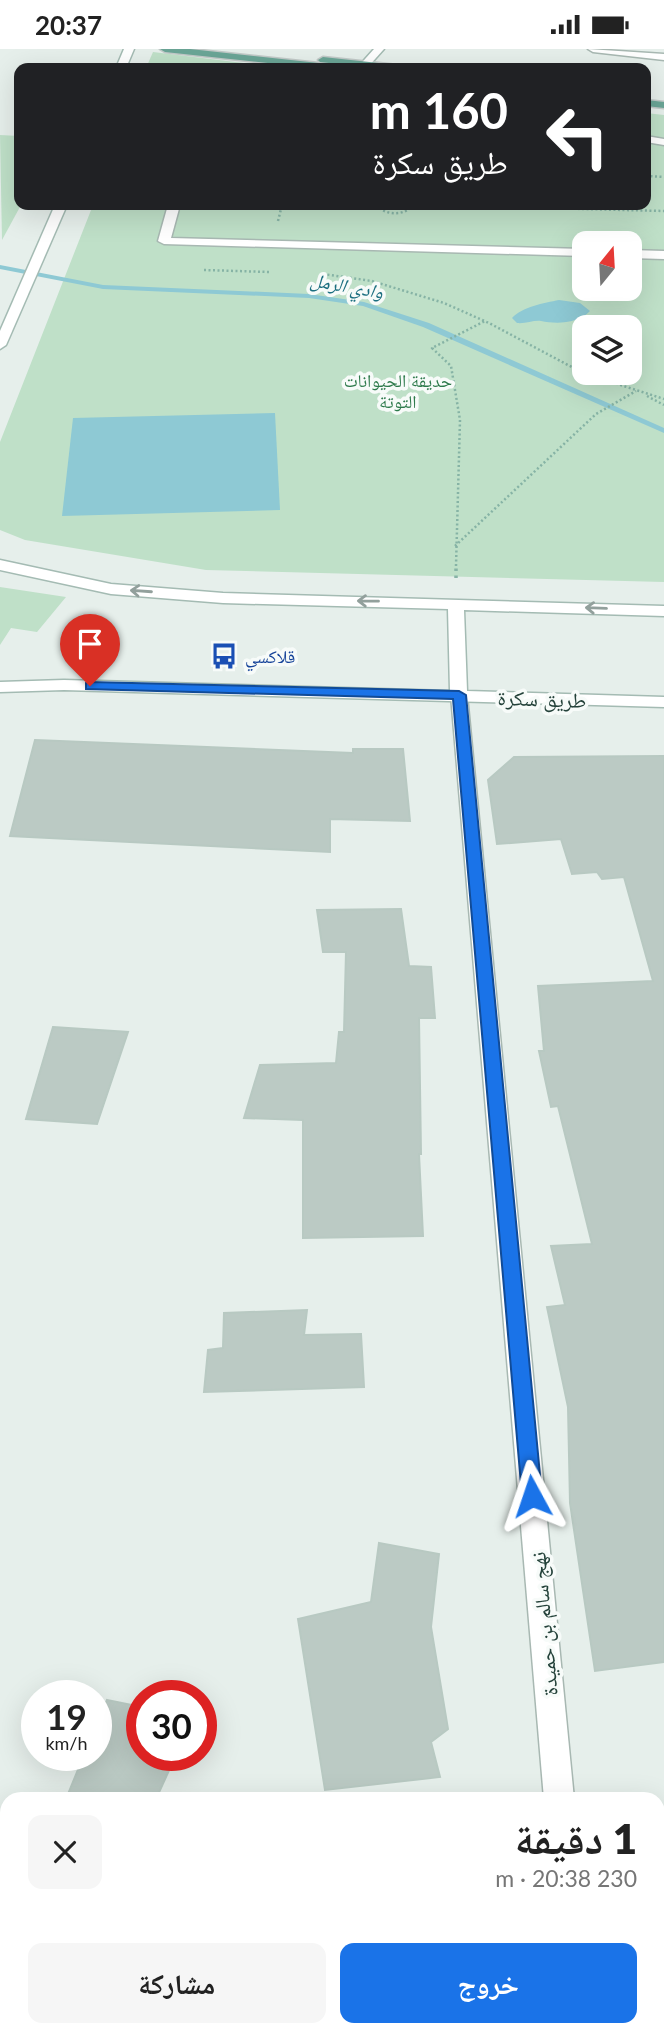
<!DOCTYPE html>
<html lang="ar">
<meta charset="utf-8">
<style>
body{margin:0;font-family:Lato,"Noto Naskh Arabic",sans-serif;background:#f6f6f6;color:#222;direction:rtl;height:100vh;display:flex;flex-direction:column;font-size:26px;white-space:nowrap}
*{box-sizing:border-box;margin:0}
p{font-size:23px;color:#767676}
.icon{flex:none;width:38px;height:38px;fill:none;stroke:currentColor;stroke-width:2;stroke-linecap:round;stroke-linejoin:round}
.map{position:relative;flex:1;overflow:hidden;direction:ltr}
.panel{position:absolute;left:0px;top:1743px;width:665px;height:245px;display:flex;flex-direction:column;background:#fff;border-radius:21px 21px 0 0;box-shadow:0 7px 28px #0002;direction:rtl}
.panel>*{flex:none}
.top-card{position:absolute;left:14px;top:14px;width:637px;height:147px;border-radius:14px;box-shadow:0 7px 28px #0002;direction:rtl;background:#202124;color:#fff;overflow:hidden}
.needle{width:46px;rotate:18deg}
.buttons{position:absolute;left:572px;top:182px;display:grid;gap:14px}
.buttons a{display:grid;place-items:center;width:70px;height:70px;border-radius:14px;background:#fff;box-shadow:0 7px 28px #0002;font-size:35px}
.speed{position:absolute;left:21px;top:1631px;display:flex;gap:14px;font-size:35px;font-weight:700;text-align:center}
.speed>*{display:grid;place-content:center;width:91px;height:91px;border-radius:50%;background:#fff;box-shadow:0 7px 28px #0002;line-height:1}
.speed small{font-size:18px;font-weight:400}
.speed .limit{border:10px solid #d22;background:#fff;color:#111}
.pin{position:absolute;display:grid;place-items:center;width:60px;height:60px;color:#fff;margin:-72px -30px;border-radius:50% 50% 50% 0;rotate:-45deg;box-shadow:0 0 7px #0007}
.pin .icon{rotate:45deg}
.me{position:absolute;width:77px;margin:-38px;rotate:355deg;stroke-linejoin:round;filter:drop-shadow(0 0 5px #0008)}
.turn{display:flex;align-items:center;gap:24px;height:147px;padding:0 28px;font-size:32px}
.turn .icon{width:91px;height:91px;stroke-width:2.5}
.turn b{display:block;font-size:49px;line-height:60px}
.round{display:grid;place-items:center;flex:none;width:74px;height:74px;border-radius:14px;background:#f6f6f6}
.head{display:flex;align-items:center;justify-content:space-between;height:119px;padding:0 28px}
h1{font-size:42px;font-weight:800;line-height:52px}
.button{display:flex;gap:14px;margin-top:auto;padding:14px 28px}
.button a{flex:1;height:80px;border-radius:14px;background:#1a73e8;color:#fff;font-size:28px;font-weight:800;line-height:80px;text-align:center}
.button a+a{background:#f6f6f6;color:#222}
.status{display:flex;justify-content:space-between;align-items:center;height:49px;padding:0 35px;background:#fff;direction:ltr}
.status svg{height:19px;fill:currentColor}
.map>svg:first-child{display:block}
</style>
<div class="status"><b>20:37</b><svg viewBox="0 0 49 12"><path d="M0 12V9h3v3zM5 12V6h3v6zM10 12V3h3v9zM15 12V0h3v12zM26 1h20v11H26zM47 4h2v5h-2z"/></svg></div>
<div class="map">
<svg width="664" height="1988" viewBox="0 0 664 1988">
<rect width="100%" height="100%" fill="#e6efeb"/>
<g fill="#bfe0c8" fill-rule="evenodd">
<polygon points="153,3 286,19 146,19"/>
<path d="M646,64L664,66V533L206,521L25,491L0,481V393L93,156H646ZM584,194H630V240H584ZM584,278H630V324H584Z"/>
<polygon points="0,86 19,87 21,156 2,191"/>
<polygon points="0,538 66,548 37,583 11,579 0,596"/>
</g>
<g fill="#8ec9d4">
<path d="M559,251L580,254L590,262C578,275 556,275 541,272C534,271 525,275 517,274L512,269C522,258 544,254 559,251Z"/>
<polygon points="275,364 280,461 62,467 73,369"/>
</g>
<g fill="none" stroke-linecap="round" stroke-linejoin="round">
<polygon fill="#8ec9d4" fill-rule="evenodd" points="0,216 103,236 309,245 364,253 429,274 664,379 664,384 423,278 363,257 309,249 103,240 0,220"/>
</g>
<g fill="#bbcac4" stroke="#b8c9c2" stroke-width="2">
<polygon points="35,691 353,704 353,700 403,700 410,772 330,770 330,803 10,787"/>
<polygon points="664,707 664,1613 595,1622 570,1454 568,1358 547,1258 565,1256 551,1197 592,1195 558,1057 551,1058 539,1002 544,1002 538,937 653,932 624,828 602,830 597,823 572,825 561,790 497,795 488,731 514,708"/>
<polygon points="401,860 409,917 431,918 435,969 419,969 421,1105 419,1105 423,1187 303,1189 303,1071 244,1069 260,1016 336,1014 339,983 344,983 346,903 323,903 317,861"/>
<polygon points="53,978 128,983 97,1075 26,1070"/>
<polygon points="307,1261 304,1286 361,1285 364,1338 204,1343 208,1301 223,1299 224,1264"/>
<polygon points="379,1494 439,1505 431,1578 448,1680 431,1693 440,1728 325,1741 298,1570 371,1553"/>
<polygon points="107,1651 142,1658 142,1706 176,1706 156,1750 66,1750 84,1706 96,1706 96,1677"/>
</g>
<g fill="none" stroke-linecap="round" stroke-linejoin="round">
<g stroke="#a8b8b2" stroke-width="3">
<g id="lane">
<polygon points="588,0 664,5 664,11 593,3"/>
<polygon points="646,87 664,90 664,96 646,93"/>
<polygon points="168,156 180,156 171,189 584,200 584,207 164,195 158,192"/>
<polygon points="630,201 664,202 664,210 630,209"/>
</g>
</g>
<g stroke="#a8b8b2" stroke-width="3">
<polygon id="street" points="459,641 467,646 574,1750 544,1750 451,646"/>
</g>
<g stroke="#a4bbb3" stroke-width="3">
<g id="secondary">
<polygon points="124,0 134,0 126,19 116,19"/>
<polygon points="374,0 384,0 367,19 357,19"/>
<polygon points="55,156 67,156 6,296 0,300 0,282"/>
<polygon points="0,511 111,535 223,544 664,557 664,567 464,561 467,642 664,648 664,658 64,641 0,643 0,633 64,631 450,642 448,560 223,554 111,545 0,521"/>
<polygon points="664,1879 664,1911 658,1913 658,1881"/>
<polygon points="357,1981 408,1981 405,1988 354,1988"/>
</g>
</g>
<g stroke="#c2cac8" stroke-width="3">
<g id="primary">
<polygon points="160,0 190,0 337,16 342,19 313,19 165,3"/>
<polygon points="323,8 397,16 402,19 373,19 320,13 318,11"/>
<polygon points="646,51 664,53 664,59 646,57"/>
</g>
</g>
<g stroke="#86b3a5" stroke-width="2.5" stroke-dasharray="2 2.5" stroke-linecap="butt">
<polyline points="646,127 664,128"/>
<path d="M376,156C386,167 404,167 414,156"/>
<polyline points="420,156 664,162"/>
<polyline points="278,172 282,156"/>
<polyline points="204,221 269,223"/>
<polyline points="323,225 372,232 444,254 489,274 583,324 664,350"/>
<polyline points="647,347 664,356"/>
<polyline points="455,497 596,365 636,342"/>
<polyline points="456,517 460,371 451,317 432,299 485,272"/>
</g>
<polyline stroke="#86b3a5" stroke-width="3.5" stroke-dasharray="2.5 4.5" stroke-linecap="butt" points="456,529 456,516"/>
<use href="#lane" fill="#fff" fill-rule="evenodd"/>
<use href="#street" fill="#fff" fill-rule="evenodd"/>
<use href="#secondary" fill="#fff" fill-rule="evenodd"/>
<use href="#primary" fill="#6aa596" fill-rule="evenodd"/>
</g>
<defs><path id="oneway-shaft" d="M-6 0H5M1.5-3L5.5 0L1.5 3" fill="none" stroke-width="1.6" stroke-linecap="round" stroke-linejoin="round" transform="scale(1.75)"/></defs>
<g stroke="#92a09c">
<use href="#oneway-shaft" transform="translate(141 542) rotate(-176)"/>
<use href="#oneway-shaft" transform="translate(368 552) rotate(-179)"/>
<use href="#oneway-shaft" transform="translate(596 559) rotate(-178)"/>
</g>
<polygon fill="#1a73e8" stroke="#114b97" stroke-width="2" points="90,633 459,642 466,646 542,1447 539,1453 532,1456 525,1453 522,1447 453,650 86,640 86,634"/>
<defs>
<g id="bus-bare" transform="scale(2.1)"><path d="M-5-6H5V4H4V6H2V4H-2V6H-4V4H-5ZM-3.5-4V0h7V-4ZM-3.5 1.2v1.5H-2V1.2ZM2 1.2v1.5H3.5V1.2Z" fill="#1a4fb4" stroke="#f7fbf9" stroke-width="2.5" paint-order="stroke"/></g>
</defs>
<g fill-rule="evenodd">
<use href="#bus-bare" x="224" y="607"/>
</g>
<g text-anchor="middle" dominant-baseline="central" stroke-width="7" stroke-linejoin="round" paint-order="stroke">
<g font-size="18" fill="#2d7a4b" stroke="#f7fbf9">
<text x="398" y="331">حديقة الحيوانات<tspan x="398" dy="21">التوتة</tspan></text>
</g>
<g font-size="18" fill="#164399" stroke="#f7fbf9" text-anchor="start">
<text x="245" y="607">قلاكسي</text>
</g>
<g font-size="19" font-style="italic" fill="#1c6f80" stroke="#f7fbf9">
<text transform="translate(347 236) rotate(10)">وادي الرمل</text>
</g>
<g font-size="21" fill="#24423a" stroke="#f7fbf9">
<text transform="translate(542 649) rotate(2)">طريق سكرة</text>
<text transform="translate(543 1575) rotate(-95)">نهج سالم بن حميدة</text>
</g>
</g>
</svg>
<div class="buttons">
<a><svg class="needle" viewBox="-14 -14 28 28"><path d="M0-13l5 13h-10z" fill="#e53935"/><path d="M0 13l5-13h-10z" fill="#767676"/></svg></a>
<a><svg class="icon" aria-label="layers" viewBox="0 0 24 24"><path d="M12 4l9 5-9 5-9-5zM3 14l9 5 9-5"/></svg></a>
</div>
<div class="speed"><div>19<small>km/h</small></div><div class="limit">30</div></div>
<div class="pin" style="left:90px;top:637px;background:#d93025"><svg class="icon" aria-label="arrive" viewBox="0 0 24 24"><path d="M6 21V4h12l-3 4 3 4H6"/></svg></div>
<svg class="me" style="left:532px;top:1447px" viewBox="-20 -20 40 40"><path d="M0-17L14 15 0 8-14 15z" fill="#1a73e8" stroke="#fff" stroke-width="4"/></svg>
<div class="top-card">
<div class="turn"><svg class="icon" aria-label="left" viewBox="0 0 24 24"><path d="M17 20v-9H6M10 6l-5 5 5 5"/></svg><div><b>160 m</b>طريق سكرة</div></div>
</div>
<section class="panel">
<div class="head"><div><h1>1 دقيقة</h1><p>230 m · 20:38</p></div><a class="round"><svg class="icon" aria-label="close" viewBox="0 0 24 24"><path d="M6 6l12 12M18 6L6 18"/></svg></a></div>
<div class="button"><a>خروج</a><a>مشاركة</a></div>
</section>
</div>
